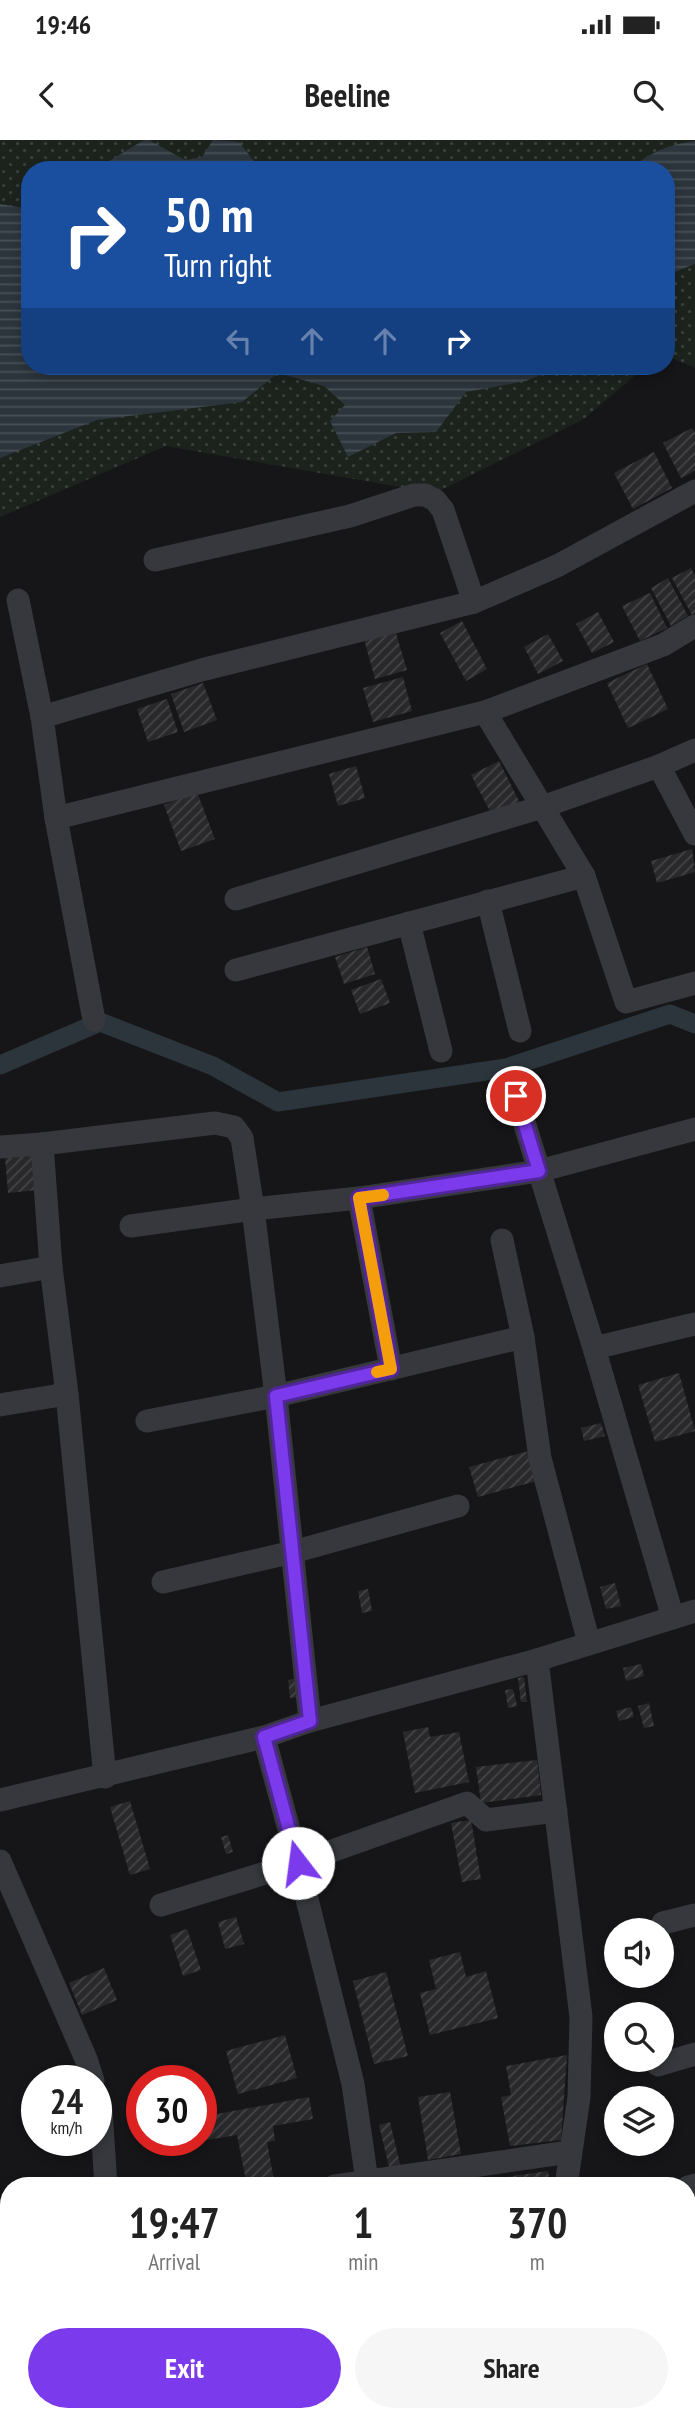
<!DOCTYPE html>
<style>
body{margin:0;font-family:"PT Sans Narrow",sans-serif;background:#f6f6f6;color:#222;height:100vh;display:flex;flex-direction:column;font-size:26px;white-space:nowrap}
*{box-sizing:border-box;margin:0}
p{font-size:23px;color:#767676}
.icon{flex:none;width:38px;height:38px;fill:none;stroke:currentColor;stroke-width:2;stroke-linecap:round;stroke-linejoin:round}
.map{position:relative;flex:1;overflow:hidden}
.details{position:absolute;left:0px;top:2037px;width:696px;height:245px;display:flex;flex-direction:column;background:#fff;border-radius:28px 28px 0 0;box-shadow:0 4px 10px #0003}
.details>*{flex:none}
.guide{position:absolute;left:21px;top:21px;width:654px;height:214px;border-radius:28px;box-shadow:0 4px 10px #0003;background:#1a4fa0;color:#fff;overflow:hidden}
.buttons{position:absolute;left:604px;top:1778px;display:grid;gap:14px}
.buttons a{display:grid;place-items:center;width:70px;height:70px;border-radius:50%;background:#fff;box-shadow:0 4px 10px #0003;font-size:35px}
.speed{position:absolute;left:21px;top:1925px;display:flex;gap:14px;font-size:35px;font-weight:700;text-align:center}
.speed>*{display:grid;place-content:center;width:91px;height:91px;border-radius:50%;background:#fff;box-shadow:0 4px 10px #0003;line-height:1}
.speed small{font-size:18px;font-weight:400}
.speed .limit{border:10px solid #d22;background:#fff;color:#111}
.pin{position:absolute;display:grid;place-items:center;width:60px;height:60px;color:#fff;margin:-30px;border:4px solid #fff;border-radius:50%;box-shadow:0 2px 7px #0007}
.me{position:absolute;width:77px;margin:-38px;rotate:345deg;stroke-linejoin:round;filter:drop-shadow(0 0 5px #0008)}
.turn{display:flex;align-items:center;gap:24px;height:147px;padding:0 28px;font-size:32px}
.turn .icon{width:91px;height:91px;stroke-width:2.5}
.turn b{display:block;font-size:49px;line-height:60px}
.lanes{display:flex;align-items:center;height:66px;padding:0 28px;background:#0003;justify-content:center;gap:35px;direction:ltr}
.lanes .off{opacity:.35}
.eta{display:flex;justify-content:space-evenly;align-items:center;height:119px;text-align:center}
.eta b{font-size:42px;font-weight:700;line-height:49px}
.cta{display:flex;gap:14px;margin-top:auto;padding:14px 28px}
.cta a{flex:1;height:80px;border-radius:42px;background:#7c3aed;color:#fff;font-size:28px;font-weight:700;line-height:80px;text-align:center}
.cta a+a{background:#f6f6f6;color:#222}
.status{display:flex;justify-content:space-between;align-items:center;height:49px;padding:0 35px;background:#fff;direction:ltr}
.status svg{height:19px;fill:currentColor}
header{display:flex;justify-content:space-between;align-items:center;height:91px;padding:0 28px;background:#fff;font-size:32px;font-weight:700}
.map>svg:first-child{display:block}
</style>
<div class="status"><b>19:46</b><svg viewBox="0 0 49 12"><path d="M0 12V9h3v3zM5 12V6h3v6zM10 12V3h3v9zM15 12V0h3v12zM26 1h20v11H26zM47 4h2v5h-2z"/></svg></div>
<header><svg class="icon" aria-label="back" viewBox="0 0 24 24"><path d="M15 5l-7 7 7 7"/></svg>Beeline<svg class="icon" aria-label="search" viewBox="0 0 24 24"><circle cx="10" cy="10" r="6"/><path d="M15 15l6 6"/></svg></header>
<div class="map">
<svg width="695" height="2282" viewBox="0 0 695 2282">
<defs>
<pattern id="grass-dots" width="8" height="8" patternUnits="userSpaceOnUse" patternTransform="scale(1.75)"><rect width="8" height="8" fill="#1c231d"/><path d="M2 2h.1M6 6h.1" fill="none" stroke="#3a403c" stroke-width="1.8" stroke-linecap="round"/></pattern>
<pattern id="water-rules" width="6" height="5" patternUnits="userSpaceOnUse" patternTransform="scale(1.75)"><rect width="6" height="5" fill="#2c353c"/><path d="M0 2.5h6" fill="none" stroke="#485056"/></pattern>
<pattern id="building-hatch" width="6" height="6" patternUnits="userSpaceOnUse" patternTransform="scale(1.75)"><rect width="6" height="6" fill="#29292c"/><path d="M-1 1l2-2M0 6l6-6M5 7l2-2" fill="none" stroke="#454548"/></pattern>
</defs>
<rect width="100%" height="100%" fill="#161618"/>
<polygon fill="url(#grass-dots)" points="0,0 695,0 695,228 667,216 667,30 30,30 30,226 646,226 584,279 435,353 166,306 0,377"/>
<g fill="url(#water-rules)">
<polygon points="144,0 149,0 185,20 202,17 213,0 239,2 261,30 94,30"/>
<path d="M695,1V124L667,135V30H629C647,14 671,3 695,1Z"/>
<polygon points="0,64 30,69 30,226 561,226 526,241 466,252 436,292 396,293 348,317 330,281 345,265 324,246 278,233 242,262 97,280 0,318"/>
</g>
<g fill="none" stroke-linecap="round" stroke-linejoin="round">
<polyline stroke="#2c353c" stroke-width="19" points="0,925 100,882 213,926 278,962 506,928 670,874 695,884"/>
</g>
<g fill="url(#building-hatch)">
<polygon points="692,288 695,293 695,331 681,338 663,303"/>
<polygon points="654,312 672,348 633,369 614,333"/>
<polygon points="691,428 695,436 695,473 692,475 672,438"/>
<polygon points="668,438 688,476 671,486 651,448"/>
<polygon points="650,453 667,488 640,501 622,466"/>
<polygon points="598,472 614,502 592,513 576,484"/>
<polygon points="462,481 487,529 466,541 440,493"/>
<polygon points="395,490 407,530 375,539 364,499"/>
<polygon points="548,494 563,521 538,534 524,507"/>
<polygon points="647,524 668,569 628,588 607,543"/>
<polygon points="403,537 412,571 373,582 363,548"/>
<polygon points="203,543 217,580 184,592 171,554"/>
<polygon points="167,559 178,592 148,602 137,569"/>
<polygon points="499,621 521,665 494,679 471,635"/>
<polygon points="356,626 365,658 338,666 329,634"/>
<polygon points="197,652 215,699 181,711 164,665"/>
<polygon points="692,709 695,732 657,743 651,721"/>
<polygon points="367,807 375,834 344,844 335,817"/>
<polygon points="381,839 390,863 360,874 351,850"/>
<polygon points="33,1016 37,1050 8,1053 5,1018"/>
<polygon points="679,1233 695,1291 655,1302 638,1245"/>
<polygon points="601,1283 605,1296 584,1301 581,1288"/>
<polygon points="529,1311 537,1341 478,1357 469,1327"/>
<polygon points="615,1443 621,1466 606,1469 600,1447"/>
<polygon points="368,1449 372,1471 362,1473 358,1451"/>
<polygon points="641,1524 644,1536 626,1541 623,1528"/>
<polygon points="524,1537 527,1562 521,1562 518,1538"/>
<polygon points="297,1538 300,1557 290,1558 288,1540"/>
<polygon points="513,1549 517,1566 508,1568 505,1550"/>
<polygon points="649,1563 654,1586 644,1588 638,1566"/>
<polygon points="631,1567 634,1577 619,1581 616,1571"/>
<polygon points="428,1587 430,1597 459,1592 469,1642 415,1653 403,1592"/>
<polygon points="537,1620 541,1655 481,1663 476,1627"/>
<polygon points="130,1661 150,1729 130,1735 110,1667"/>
<polygon points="471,1680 481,1739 462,1742 451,1683"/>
<polygon points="228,1695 233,1712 226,1714 221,1697"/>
<polygon points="236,1777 244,1804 225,1809 218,1782"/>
<polygon points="187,1789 201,1830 183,1836 170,1795"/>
<polygon points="460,1812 466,1837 486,1831 498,1878 430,1895 420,1853 436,1849 429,1820"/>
<polygon points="104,1828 117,1860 82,1875 69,1843"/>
<polygon points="386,1832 408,1916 374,1924 353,1841"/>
<polygon points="285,1895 297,1938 238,1954 226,1911"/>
<polygon points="567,1915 561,2000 510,2006 501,1957 511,1955 506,1926"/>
<polygon points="450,1952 461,2014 428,2020 418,1957"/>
<polygon points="309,1957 313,1979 273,1986 275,2001 267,2002 275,2046 247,2046 237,1995 201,2001 201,1977"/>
<polygon points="390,1982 401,2028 390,2031 379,1985"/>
<polygon points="548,2031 550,2046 466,2046 466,2043"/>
<polygon points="4,2147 9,2147 9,2161 6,2161"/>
<polygon points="9,2270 9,2273 24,2273 27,2282 0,2282 0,2272"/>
<polygon points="224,2273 252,2273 253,2276 225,2281"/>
</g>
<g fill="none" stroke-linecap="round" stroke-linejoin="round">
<g stroke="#37383d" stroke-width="23">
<polyline points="155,420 350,376 414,355 425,355 435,360 443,370 474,462"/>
<polyline points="18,460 42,577 205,529 474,462 557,426 695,351"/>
<polyline points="42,577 56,678"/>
<polyline points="659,626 695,694"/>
<polyline points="584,736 626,862 695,843"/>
<polyline points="236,759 542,667 659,626 695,610"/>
<polyline points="488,761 520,891"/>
<polyline points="409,783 441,911"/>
<polyline points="236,830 584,736 485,572"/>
<polyline points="94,880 56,678 485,572 663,505 695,486"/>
<polyline points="516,956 594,1208"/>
<polyline points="42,1004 215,983 234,987 242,998 253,1069 131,1086"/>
<polyline points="0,1007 42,1004 51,1127 67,1254 105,1637"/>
<polyline points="359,1058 391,1229"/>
<polyline points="502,1100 523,1197 540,1318 589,1503"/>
<polyline points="0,1136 51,1127"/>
<polyline points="0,1265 67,1254"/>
<polyline points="147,1281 276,1256 523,1197"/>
<polyline points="163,1442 293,1412 458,1366"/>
<polyline points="673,1478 594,1208 695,1184"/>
<polyline points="537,1520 581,1877 579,1957 566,2046"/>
<polyline points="310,1581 276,1256 253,1069 359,1058 539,1031 695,989"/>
<polyline points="0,1660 264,1597 310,1581 537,1520 695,1471"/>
<polyline points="0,1721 86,1919 93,1941"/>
<polyline points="161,1765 298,1723 264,1597"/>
<polyline points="663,1783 695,1775"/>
<polyline points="658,1925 695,1914"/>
<polyline points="96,1954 101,1970 106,2046"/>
<polyline points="367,2041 353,1944 298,1723 467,1663 486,1680 556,1671"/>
<polyline points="335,2046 569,2012"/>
<polyline points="688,2047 695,2045"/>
<polyline points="688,2177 695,2176"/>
<polyline points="117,2273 118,2282"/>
<polyline points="588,2273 589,2282"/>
<polyline points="281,2282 329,2273"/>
</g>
</g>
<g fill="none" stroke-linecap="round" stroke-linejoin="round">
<g stroke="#51269a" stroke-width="18">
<polyline id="route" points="298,1723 264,1597 310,1581 276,1256 391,1229 359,1058 539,1031 516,956"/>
</g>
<use href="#route" stroke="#7c3aed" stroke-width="12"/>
<polyline stroke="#f59e0b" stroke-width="12" points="377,1232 391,1229 359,1058 383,1055"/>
</g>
</svg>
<div class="buttons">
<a><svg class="icon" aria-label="sound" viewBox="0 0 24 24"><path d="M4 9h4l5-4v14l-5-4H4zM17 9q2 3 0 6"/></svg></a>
<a><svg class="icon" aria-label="search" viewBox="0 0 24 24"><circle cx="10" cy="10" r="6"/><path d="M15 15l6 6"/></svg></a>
<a><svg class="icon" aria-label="layers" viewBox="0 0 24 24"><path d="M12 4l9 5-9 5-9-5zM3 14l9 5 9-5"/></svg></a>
</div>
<div class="speed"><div>24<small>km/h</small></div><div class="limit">30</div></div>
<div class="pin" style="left:516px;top:956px;background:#d93025"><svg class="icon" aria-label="arrive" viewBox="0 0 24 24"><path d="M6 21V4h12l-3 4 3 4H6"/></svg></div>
<svg class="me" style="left:298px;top:1723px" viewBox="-20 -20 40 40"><circle r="19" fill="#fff"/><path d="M0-13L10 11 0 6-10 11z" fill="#7c3aed"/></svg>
<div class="guide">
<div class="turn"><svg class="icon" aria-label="right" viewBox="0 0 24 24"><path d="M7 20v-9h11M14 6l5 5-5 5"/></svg><div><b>50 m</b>Turn right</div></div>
<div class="lanes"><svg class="icon off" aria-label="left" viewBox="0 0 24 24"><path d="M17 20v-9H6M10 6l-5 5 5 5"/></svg><svg class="icon off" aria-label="ahead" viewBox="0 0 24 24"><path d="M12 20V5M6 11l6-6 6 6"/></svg><svg class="icon off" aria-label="ahead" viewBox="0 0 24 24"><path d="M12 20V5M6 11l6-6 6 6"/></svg><svg class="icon" aria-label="right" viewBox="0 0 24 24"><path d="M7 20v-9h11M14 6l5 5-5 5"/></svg></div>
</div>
<section class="details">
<div class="eta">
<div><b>19:47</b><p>Arrival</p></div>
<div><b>1</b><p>min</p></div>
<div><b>370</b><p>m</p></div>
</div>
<div class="cta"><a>Exit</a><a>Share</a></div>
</section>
</div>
